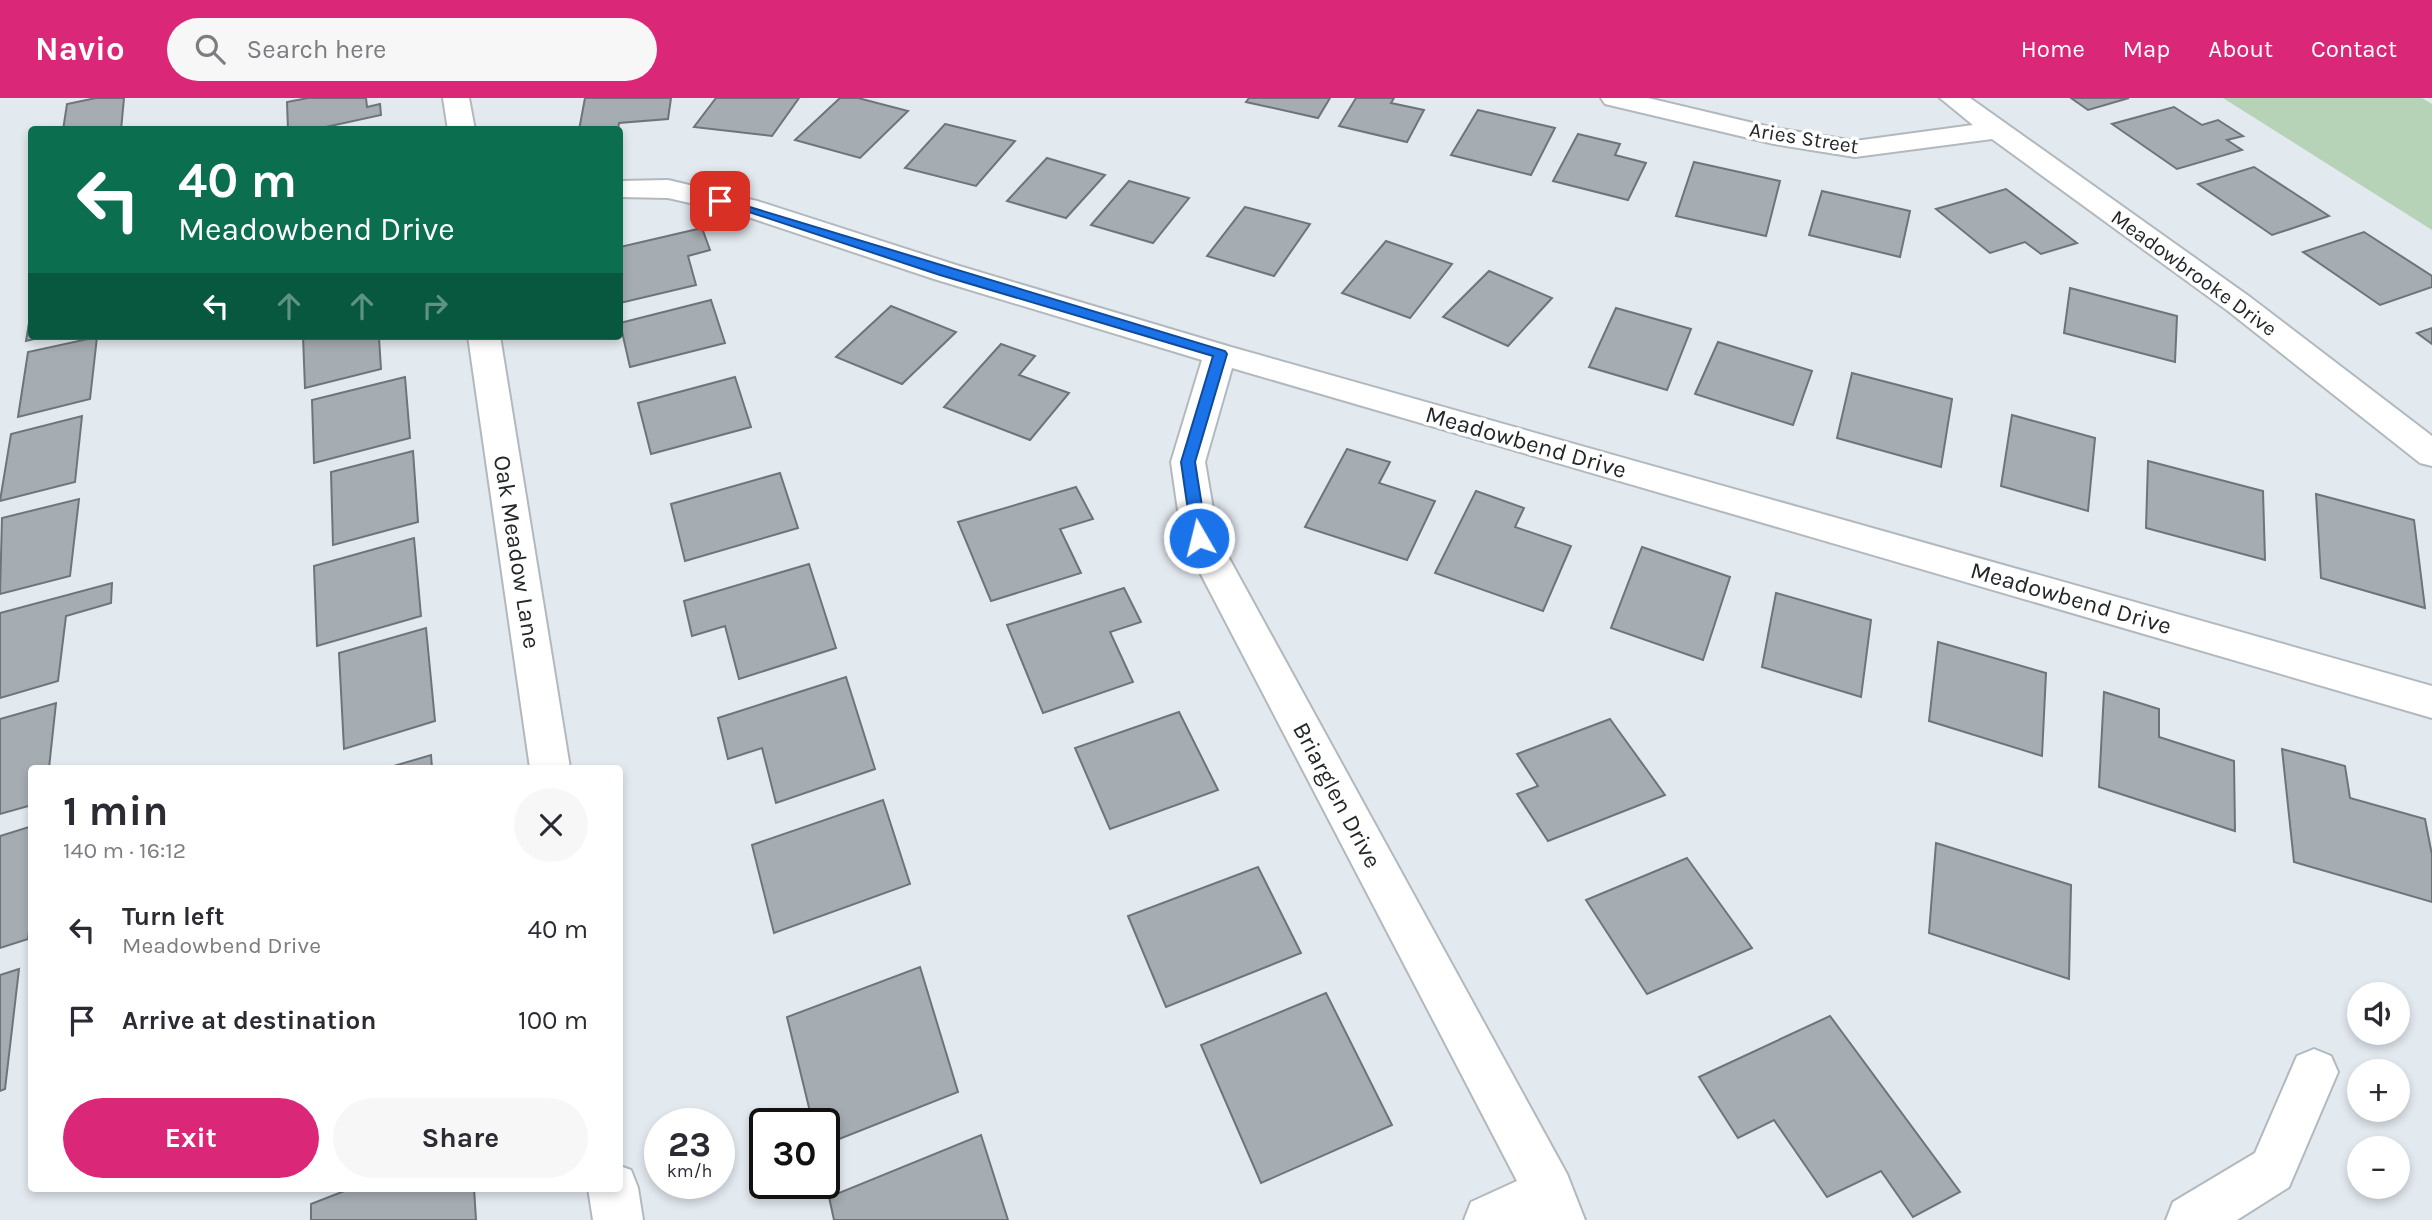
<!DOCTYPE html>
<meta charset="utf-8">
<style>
body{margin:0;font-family:Karla,sans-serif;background:#f7f7f7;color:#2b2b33;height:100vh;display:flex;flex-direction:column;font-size:26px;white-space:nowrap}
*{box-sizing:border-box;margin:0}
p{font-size:23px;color:#7c7c81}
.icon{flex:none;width:38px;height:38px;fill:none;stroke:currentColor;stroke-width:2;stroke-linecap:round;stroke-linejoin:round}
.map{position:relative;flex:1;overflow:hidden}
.sheet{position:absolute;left:28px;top:667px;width:595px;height:427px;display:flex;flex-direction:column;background:#fff;border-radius:7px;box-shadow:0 4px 10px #0003}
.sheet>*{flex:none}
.hud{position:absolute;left:28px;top:28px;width:595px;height:214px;border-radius:7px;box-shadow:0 4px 10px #0003;background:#0b6e4f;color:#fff;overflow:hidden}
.controls{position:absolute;left:2347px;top:884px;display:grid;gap:14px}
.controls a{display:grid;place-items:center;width:63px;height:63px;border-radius:50%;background:#fff;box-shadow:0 4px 10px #0003;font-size:35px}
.speed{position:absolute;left:644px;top:1010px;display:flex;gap:14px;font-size:35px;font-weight:700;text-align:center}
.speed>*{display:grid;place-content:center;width:91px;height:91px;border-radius:50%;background:#fff;box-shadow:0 4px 10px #0003;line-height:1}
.speed small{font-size:18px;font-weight:400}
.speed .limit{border:4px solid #111;border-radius:10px;background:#fff;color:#111}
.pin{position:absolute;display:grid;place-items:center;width:60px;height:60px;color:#fff;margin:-30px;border-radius:14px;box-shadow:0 4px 10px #0006}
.me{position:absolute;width:77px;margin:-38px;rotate:352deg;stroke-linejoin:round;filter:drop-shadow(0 0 5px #0008)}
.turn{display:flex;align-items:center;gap:24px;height:147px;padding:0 35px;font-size:32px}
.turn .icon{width:91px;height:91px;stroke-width:2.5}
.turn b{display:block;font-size:49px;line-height:60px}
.lanes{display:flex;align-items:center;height:66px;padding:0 35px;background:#0003;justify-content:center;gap:35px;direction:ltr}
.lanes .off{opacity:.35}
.round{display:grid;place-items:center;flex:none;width:74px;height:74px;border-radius:37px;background:#f7f7f7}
.summary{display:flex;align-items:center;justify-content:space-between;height:119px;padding:0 35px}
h1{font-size:42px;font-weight:700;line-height:52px}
.action{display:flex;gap:14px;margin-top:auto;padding:14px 35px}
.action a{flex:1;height:80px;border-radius:42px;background:#db2777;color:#fff;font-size:28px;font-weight:700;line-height:80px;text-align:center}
.action a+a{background:#f7f7f7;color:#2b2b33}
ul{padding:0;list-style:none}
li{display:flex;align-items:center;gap:21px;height:91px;padding:0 35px}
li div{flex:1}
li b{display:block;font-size:26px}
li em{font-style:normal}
header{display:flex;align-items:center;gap:42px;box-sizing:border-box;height:98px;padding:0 35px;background:#db2777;color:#fff}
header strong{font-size:33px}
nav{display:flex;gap:38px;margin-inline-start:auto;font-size:24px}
.search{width:490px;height:63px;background:#f7f7f7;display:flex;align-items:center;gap:18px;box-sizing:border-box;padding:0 24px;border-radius:38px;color:#7c7c81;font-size:26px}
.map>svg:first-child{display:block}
</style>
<header>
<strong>Navio</strong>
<div class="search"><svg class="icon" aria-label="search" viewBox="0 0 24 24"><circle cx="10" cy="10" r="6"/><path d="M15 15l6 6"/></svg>Search here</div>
<nav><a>Home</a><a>Map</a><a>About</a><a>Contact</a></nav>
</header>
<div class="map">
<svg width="2432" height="1122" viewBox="0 0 2432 1122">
<rect width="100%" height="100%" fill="#e2e9ef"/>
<polygon fill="#b6d3b8" points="2223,0 2422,0 2432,6 2432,132"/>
<g fill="#a6adb2" stroke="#6e7479" stroke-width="2">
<polygon points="96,0 124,0 121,32 63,32 67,6"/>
<polygon points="308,0 366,0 367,9 380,6 381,17 312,32 288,32 287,4"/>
<polygon points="585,0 671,0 668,21 619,25 618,32 579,32"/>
<polygon points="716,0 799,0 772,38 694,29"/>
<polygon points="840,0 858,0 908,13 860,60 795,42"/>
<polygon points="1249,0 1330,0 1318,20 1246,4"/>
<polygon points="1356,0 1394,0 1391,5 1424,12 1407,44 1339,28"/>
<polygon points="2071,0 2129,0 2088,12"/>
<polygon points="2174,9 2202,27 2218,22 2243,38 2227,42 2242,52 2177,71 2112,26"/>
<polygon points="1478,12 1555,30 1531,77 1451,57"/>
<polygon points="945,26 1015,43 976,88 905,70"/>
<polygon points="1578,36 1620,46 1615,57 1646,65 1628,102 1553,83"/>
<polygon points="1047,60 1105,77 1066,120 1007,103"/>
<polygon points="1694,64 1780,83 1766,138 1676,118"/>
<polygon points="2254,69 2329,118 2272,137 2198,86"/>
<polygon points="1129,83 1189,100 1153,145 1091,127"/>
<polygon points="2006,91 2077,145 2041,156 2025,144 1990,155 1936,111"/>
<polygon points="1822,93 1910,113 1900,159 1809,137"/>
<polygon points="1245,109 1310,126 1274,178 1207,158"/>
<polygon points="702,130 710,152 688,158 696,187 620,205 620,149"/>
<polygon points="2364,134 2432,178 2432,189 2380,207 2303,154"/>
<polygon points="1386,143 1452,166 1410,220 1342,195"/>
<polygon points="1489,173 1552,200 1508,248 1443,219"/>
<polygon points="2070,190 2177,218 2175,264 2064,235"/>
<polygon points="711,202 725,245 630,269 620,225"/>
<polygon points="32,207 32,238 47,238 26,243"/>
<polygon points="891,208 956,234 902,286 836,259"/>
<polygon points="1616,210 1691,231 1667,292 1589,269"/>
<polygon points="2432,230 2432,246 2417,235"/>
<polygon points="303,238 387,238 379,240 381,271 305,290"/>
<polygon points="97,239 90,301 18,319 28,254"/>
<polygon points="1718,244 1812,273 1793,327 1695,296"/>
<polygon points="1001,246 1035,258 1019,277 1069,295 1030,342 944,309"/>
<polygon points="1852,275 1952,301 1941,369 1837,340"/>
<polygon points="405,279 410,340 314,365 312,302"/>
<polygon points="735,279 751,329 651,356 638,305"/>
<polygon points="2012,317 2095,340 2088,413 2001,388"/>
<polygon points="82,318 75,384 0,403 11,336"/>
<polygon points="1347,351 1390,364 1379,385 1435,403 1407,462 1305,429"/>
<polygon points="413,353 418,424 333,447 331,374"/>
<polygon points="2148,363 2263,393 2265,462 2146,430"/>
<polygon points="780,375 798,430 685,463 671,406"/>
<polygon points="1076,389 1093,421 1060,431 1081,475 991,503 958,424"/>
<polygon points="1476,393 1524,410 1515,429 1571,448 1543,513 1435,475"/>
<polygon points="2316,396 2414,422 2425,510 2321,480"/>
<polygon points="79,401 70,478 0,496 2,420"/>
<polygon points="414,440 421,518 317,548 314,468"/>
<polygon points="1642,449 1730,479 1703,562 1611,530"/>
<polygon points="809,466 836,550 739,581 725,528 692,538 684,503"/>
<polygon points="112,485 111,505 66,518 58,583 0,600 0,515"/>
<polygon points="1124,490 1141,524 1110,534 1133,584 1043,615 1007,527"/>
<polygon points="1776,495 1871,522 1861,599 1762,569"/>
<polygon points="426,530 435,623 344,651 339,555"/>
<polygon points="1938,544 2046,575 2042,658 1929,623"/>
<polygon points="846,579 875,671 776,705 762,650 728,661 718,620"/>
<polygon points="2104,594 2159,611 2159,639 2234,663 2235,733 2099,689"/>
<polygon points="56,605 49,670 32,670 32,707 0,716 0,621"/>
<polygon points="1179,614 1218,692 1110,731 1075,650"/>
<polygon points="1610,621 1665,697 1548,743 1517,696 1538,688 1517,656"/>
<polygon points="2282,651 2345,668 2350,700 2425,721 2432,757 2432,804 2294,764"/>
<polygon points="431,657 432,670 387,670"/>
<polygon points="883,702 910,786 774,835 752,747"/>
<polygon points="32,728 32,806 28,841 0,850 0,738"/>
<polygon points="1936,745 2071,787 2069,881 1929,835"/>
<polygon points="1687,760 1752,850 1647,896 1586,802"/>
<polygon points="1258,769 1301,855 1166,909 1128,818"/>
<polygon points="920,869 958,994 824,1047 824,1026 813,1026 787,919"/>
<polygon points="19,871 5,991 0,993 0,877"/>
<polygon points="1326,895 1392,1027 1261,1085 1201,947"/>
<polygon points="1830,918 1960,1094 1913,1119 1881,1073 1827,1099 1774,1022 1738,1040 1699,979"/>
<polygon points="981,1037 1008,1122 834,1122 829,1099"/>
<polygon points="352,1090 474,1090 476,1122 311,1122 311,1106"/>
</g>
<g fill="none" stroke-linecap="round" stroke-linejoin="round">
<g stroke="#b2b9be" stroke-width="4">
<g id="street">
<polygon points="443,0 469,0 475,32 448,32"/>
<polygon points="1601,0 1648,0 1774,30 1855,43 1973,27 1940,0 1970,0 2250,199 2432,338 2432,368 2420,365 2228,213 1992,41 1855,59 1774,46 1605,6"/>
<polygon points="668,82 757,103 956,167 1231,249 2432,588 2432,620 1232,270 1205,364 1218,440 1567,1076 1585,1122 1464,1122 1471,1104 1517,1083 1182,440 1171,364 1202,262 934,181 739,116 668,100 620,99 620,83"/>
<polygon points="468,238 500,238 570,670 530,670"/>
<polygon points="2314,951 2331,958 2338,974 2289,1089 2237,1122 2166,1122 2173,1104 2255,1055 2297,958"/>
<polygon points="620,1068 631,1072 638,1090 643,1122 593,1122 588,1090 620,1090"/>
</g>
</g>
<use href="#street" fill="#fff" fill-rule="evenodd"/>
</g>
<polygon fill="#1a73e8" stroke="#114b97" stroke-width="2" points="720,100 1225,253 1227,256 1195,364 1207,440 1205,444 1199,445 1192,440 1181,364 1213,258 940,177 743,112 716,106 716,101"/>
<g text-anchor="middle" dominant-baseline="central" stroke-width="7" stroke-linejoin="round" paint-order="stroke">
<g font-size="21" fill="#242729" stroke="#fff">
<text transform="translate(1804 40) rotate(9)">Aries Street</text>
<text transform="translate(2194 175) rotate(36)">Meadowbrooke Drive</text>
</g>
<g font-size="24" fill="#242729" stroke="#fff">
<text transform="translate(1526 344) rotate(16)">Meadowbend Drive</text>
<text transform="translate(517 454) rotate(81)">Oak Meadow Lane</text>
<text transform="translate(2071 500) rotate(16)">Meadowbend Drive</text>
<text transform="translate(1337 697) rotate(62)">Briarglen Drive</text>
</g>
</g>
</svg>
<div class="controls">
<a><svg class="icon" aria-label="sound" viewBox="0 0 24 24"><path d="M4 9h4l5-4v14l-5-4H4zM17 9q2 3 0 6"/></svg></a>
<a>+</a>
<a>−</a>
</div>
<div class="speed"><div>23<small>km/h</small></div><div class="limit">30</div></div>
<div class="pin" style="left:720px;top:103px;background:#d93025"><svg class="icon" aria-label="arrive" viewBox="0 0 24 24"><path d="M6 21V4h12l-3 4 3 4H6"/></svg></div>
<svg class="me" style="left:1199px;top:440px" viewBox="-20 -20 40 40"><circle r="17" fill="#1a73e8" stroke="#fff" stroke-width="3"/><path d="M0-11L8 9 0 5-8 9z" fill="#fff"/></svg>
<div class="hud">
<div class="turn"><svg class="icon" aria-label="left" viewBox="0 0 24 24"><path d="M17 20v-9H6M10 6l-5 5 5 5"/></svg><div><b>40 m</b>Meadowbend Drive</div></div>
<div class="lanes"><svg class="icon" aria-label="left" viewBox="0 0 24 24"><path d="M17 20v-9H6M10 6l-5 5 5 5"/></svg><svg class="icon off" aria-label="ahead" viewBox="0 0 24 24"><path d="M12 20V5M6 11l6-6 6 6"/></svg><svg class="icon off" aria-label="ahead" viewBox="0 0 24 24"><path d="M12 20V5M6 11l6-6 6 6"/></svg><svg class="icon off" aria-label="right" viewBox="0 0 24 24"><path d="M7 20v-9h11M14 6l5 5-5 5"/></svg></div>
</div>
<section class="sheet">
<div class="summary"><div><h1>1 min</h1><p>140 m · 16:12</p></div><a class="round"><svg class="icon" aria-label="close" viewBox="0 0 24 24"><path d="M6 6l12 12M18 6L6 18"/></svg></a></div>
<ul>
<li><svg class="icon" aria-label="left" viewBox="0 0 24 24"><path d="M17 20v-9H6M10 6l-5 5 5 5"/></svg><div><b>Turn left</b><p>Meadowbend Drive</p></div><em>40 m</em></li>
<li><svg class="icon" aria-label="arrive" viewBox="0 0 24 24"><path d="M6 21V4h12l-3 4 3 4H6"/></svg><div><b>Arrive at destination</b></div><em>100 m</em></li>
</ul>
<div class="action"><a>Exit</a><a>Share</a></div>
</section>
</div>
